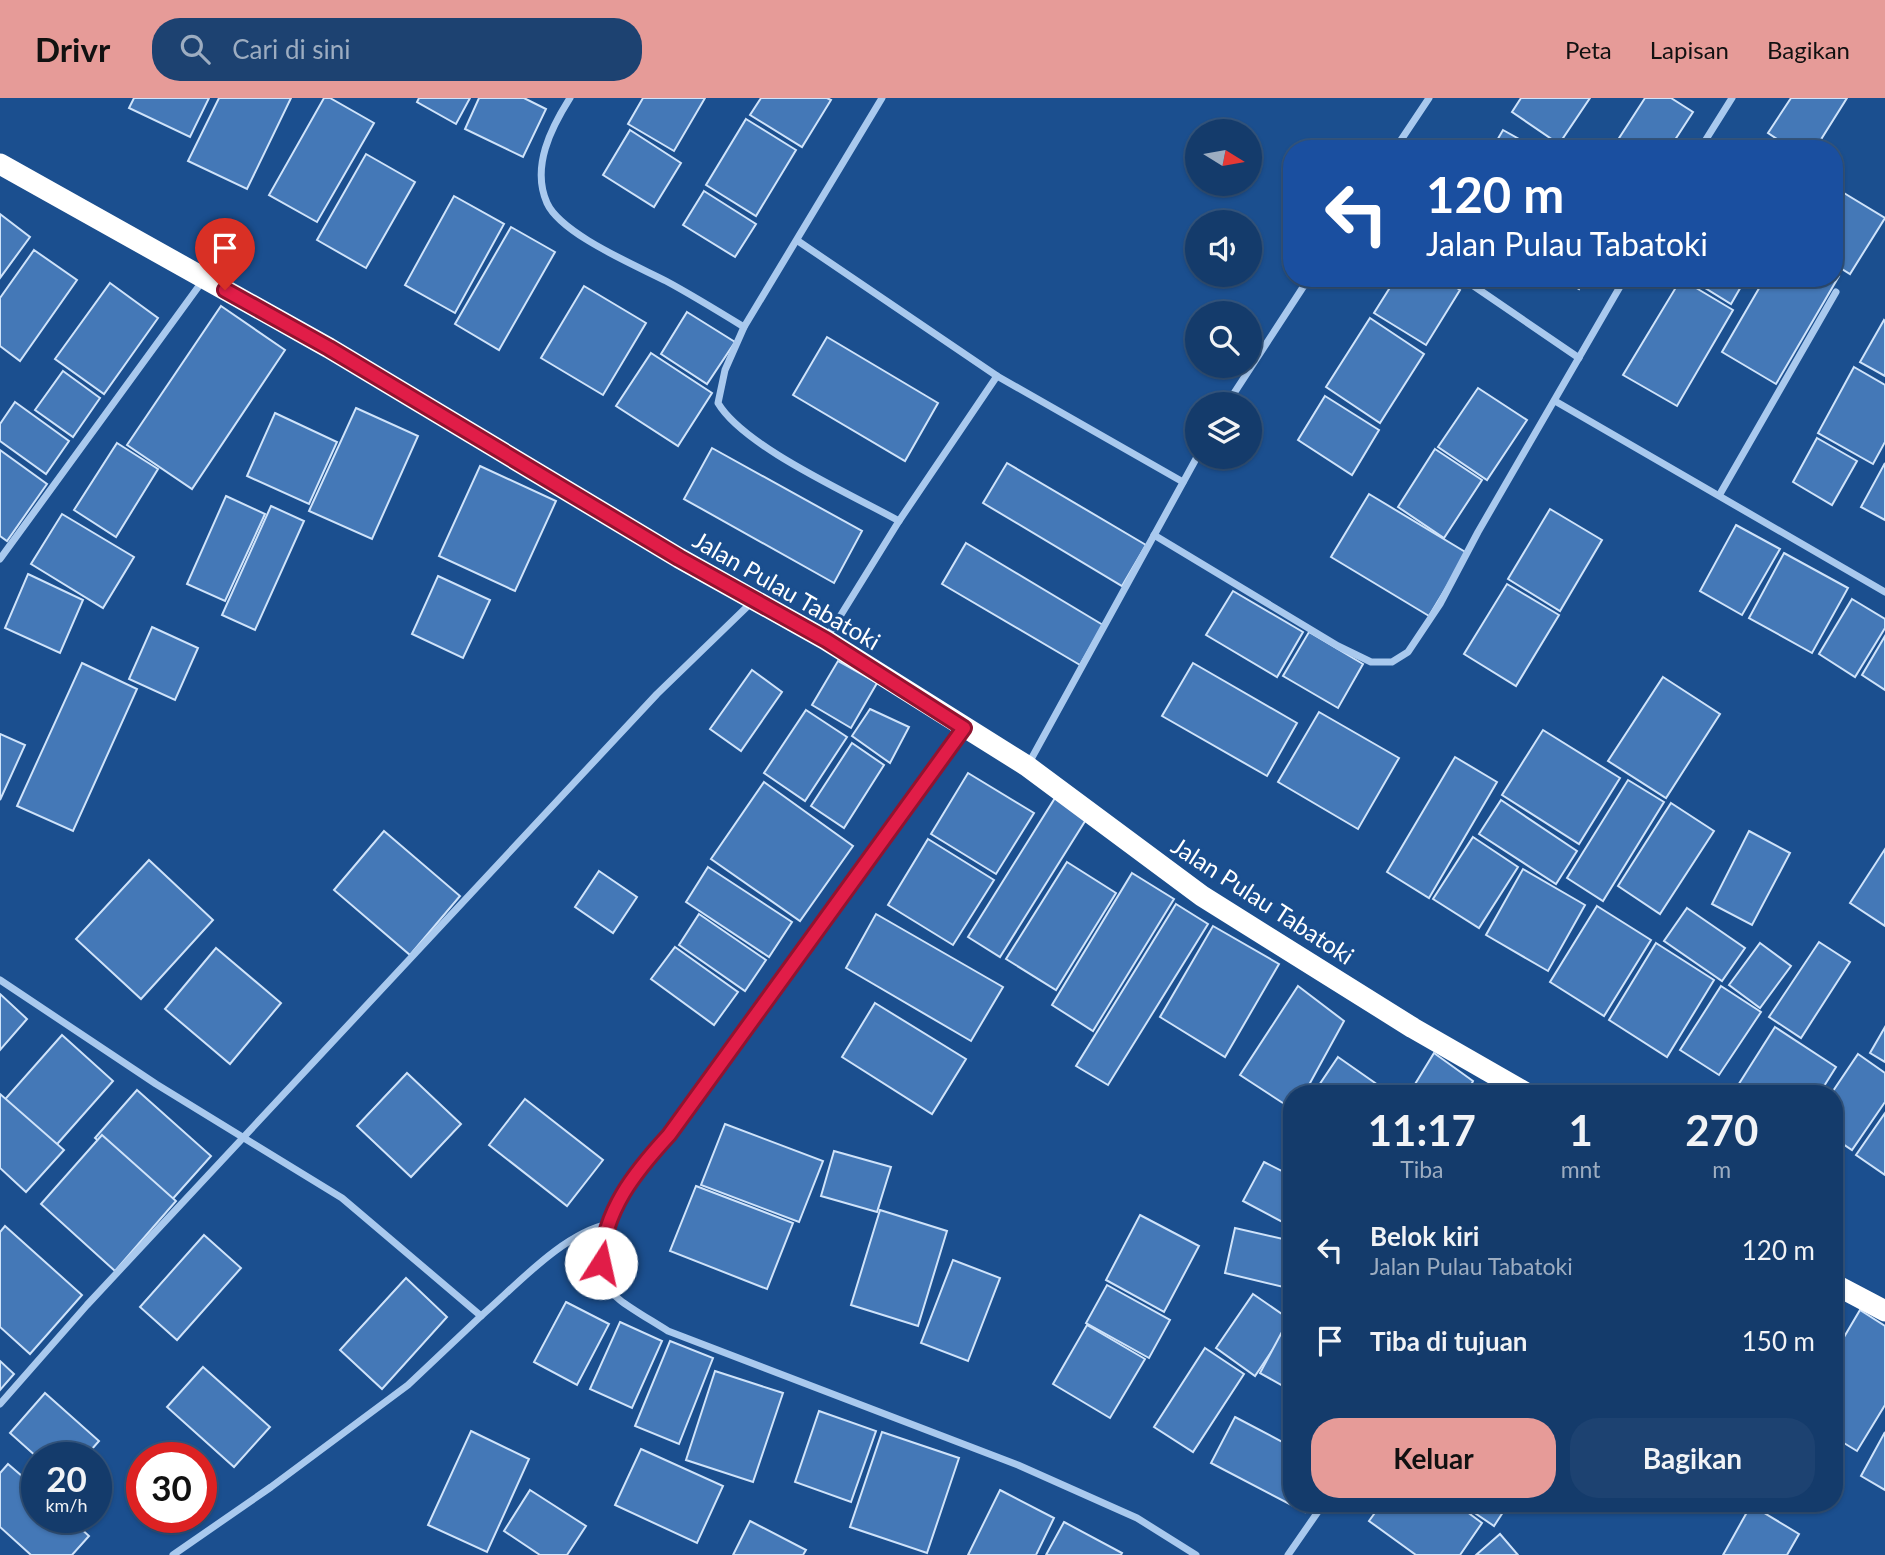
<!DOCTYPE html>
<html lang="id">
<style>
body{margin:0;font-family:Lato,sans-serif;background:#1d4271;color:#f1f3f6;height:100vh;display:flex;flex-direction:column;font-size:26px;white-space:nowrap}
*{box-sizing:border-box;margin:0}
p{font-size:23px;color:#9dadc1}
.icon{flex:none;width:38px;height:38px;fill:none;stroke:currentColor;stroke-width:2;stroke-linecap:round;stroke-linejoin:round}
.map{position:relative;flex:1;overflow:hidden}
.details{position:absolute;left:1283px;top:987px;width:560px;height:427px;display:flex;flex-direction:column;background:#143b6b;border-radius:28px;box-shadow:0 2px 5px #0004,0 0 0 2px #33557e}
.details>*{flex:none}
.hud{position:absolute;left:1283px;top:42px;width:560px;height:147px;border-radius:28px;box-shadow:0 2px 5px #0004,0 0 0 2px #33557e;background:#1a4fa0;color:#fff;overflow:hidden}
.needle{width:46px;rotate:101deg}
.buttons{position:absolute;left:1185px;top:21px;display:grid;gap:14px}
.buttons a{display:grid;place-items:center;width:77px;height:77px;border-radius:50%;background:#143b6b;box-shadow:0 2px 5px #0004,0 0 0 2px #33557e;font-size:35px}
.speed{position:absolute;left:21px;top:1344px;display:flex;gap:14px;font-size:35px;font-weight:700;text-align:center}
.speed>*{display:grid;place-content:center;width:91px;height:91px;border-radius:50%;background:#143b6b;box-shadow:0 2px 5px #0004,0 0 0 2px #33557e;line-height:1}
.speed small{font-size:18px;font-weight:400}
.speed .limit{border:10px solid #d22;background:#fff;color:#111}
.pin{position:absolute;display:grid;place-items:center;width:60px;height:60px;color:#fff;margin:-72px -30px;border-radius:50% 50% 50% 0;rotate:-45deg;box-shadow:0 0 7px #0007}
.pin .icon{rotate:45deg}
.me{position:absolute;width:77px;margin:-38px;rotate:10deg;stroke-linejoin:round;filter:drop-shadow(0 0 5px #0008)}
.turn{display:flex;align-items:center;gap:24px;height:147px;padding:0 28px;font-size:32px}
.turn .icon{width:91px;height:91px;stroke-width:2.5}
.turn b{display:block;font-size:49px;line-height:60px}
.eta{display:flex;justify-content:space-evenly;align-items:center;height:119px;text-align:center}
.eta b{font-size:42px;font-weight:700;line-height:49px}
.cta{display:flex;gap:14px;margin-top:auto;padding:14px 28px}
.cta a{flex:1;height:80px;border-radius:28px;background:#e69b98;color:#111;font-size:28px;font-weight:700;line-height:80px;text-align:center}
.cta a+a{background:#1d4271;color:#f1f3f6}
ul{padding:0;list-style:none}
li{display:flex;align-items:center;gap:21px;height:91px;padding:0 28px}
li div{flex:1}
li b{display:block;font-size:26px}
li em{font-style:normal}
header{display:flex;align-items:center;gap:42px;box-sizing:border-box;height:98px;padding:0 35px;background:#e69b98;color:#111}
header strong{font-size:33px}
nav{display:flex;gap:38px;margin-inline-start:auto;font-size:24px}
.search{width:490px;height:63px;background:#1d4271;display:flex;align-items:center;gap:18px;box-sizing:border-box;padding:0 24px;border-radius:28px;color:#9dadc1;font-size:26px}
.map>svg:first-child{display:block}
</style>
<header>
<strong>Drivr</strong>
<div class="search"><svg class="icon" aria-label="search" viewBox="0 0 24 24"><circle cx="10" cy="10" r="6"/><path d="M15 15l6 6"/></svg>Cari di sini</div>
<nav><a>Peta</a><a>Lapisan</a><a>Bagikan</a></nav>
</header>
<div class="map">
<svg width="1885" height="1457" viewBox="0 0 1885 1457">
<rect width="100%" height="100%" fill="#1b4f8f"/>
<g fill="#4478b7" stroke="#cfe3fa" stroke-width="2">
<polygon points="134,0 209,0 190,39 129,10"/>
<polygon points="219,0 291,0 247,91 188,63"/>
<polygon points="324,0 330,0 374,25 317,124 269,97"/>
<polygon points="419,0 470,0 456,26 417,4"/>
<polygon points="479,0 524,0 546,11 523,59 465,31"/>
<polygon points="643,0 705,0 674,53 628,26"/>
<polygon points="761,0 827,0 831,2 802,49 750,17"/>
<polygon points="1521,0 1590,0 1559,46 1512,14"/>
<polygon points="1645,0 1671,0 1693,14 1669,51 1612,51"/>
<polygon points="1791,0 1847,0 1815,51 1792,51 1768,35"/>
<polygon points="746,21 796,52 756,118 706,87"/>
<polygon points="630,32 681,65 654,109 603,77"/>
<polygon points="1503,32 1537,51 1492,51"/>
<polygon points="366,56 415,84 366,170 317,142"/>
<polygon points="1834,89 1885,120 1850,176 1834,166"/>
<polygon points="704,93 756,126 735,159 683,127"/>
<polygon points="454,98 504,126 455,215 405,187"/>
<polygon points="0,116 30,139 0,180"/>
<polygon points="511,129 555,154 499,252 455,226"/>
<polygon points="34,152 77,182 20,263 0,248 0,200"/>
<polygon points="1834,175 1839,178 1776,286 1722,254 1765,180 1834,180"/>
<polygon points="1396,180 1441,180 1460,192 1426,247 1374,215"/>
<polygon points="1561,180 1585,180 1579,191"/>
<polygon points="1689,180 1746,180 1731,206"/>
<polygon points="1681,181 1733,212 1677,308 1623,277"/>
<polygon points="110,185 158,220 104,296 55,261"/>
<polygon points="584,188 646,225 603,297 541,260"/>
<polygon points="221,208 285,252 192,391 127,347"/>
<polygon points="687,214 735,244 707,286 661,256"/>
<polygon points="1370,220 1424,256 1380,325 1326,289"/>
<polygon points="1884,222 1885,223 1885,278 1860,264"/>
<polygon points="827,239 938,305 905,363 793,297"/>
<polygon points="651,255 712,295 678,348 616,308"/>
<polygon points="1854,269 1885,287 1885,344 1873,366 1818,335"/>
<polygon points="63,273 100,300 73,339 35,312"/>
<polygon points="1478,290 1527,322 1487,382 1438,349"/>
<polygon points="1325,298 1379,332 1352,377 1298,342"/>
<polygon points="15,304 69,343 46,376 0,343 0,326"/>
<polygon points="356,310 418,338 372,441 309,413"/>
<polygon points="275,315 337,344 309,406 247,378"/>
<polygon points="1817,340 1857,363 1832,407 1793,384"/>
<polygon points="117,345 158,371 116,439 74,412"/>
<polygon points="712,350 862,433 834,485 684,401"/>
<polygon points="1435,351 1482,382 1444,440 1398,409"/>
<polygon points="0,352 47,386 7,443 0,438"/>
<polygon points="1007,365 1146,447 1122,488 983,405"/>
<polygon points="1885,365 1885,422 1861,409"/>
<polygon points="480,368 556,403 515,493 439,458"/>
<polygon points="1369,396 1467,455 1429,518 1331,459"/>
<polygon points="226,398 265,416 225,503 187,486"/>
<polygon points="271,408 304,423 255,532 222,517"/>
<polygon points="1550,411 1602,442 1560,513 1508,481"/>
<polygon points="62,416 134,459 103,510 31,466"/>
<polygon points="1736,427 1780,451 1742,517 1700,493"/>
<polygon points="966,445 1103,527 1080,567 942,486"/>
<polygon points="1784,455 1848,490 1812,555 1749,520"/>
<polygon points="28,476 83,502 60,555 5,530"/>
<polygon points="438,478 490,502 463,560 412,536"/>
<polygon points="1507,486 1559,517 1516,588 1464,556"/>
<polygon points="1233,493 1303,534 1277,579 1206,537"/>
<polygon points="1852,501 1885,521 1885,530 1855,579 1819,556"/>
<polygon points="152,529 198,550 175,602 129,581"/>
<polygon points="1309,534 1363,566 1338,610 1283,578"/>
<polygon points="1885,538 1885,592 1862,577"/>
<polygon points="838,563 877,585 851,630 812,607"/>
<polygon points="82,565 137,591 73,733 17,708"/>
<polygon points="1193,565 1297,625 1267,678 1162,618"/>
<polygon points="752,572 782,594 741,653 710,631"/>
<polygon points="1663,579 1720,616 1666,700 1608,663"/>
<polygon points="870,611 909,629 890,665 852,638"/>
<polygon points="806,612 847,639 805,703 764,675"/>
<polygon points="1319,614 1399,660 1358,731 1278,684"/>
<polygon points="1543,632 1620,680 1579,746 1502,697"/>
<polygon points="0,636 25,647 0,702"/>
<polygon points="852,645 884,667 844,730 811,708"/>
<polygon points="1455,659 1497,684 1429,800 1387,774"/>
<polygon points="968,675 1034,715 996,776 931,736"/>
<polygon points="1628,682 1664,704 1603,803 1567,780"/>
<polygon points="764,684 853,748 800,823 711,761"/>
<polygon points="1055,700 1087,720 1000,859 968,839"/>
<polygon points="1501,702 1577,753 1556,786 1479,736"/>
<polygon points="1671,705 1714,733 1660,816 1618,788"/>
<polygon points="384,733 460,798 410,857 334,792"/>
<polygon points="1749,733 1790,755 1752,827 1712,806"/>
<polygon points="1473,739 1518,769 1479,830 1433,801"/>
<polygon points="928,741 994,782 953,847 888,807"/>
<polygon points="1885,751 1885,828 1850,805"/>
<polygon points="149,762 213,822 141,901 76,841"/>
<polygon points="1067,764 1116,795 1056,892 1006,861"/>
<polygon points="708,769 792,824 769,859 686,804"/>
<polygon points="1523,771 1585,807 1548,873 1486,837"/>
<polygon points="599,773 637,799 613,835 575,809"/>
<polygon points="1132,775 1174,801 1093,933 1052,907"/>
<polygon points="1176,806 1208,826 1108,987 1076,968"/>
<polygon points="1597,808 1651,842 1604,918 1550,884"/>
<polygon points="1687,810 1745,850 1722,883 1664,843"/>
<polygon points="699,816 766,862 745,893 679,847"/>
<polygon points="876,816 1003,889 971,943 846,870"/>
<polygon points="1213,828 1279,866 1225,959 1160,919"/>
<polygon points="1819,844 1850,864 1801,940 1769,919"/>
<polygon points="1656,845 1714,882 1667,959 1609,922"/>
<polygon points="1760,845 1791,868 1760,910 1729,887"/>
<polygon points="675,849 738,894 714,927 651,881"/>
<polygon points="216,850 281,905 230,966 165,911"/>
<polygon points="1298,888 1344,923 1304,996 1292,996 1292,1011 1240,977"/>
<polygon points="1721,888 1761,914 1719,977 1680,952"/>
<polygon points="0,896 27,921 0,952"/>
<polygon points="875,905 966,961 932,1016 842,959"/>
<polygon points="1775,929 1836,969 1819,996 1740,996 1735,992"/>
<polygon points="1885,929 1885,964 1870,955"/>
<polygon points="62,937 113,983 51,1053 0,1007"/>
<polygon points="1434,955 1473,983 1467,996 1409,996"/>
<polygon points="1858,956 1885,975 1885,1004 1852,1052 1834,1040 1834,996 1831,996"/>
<polygon points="1338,959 1378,987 1372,996 1313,996"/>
<polygon points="407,975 461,1026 411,1079 357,1028"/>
<polygon points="137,992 211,1058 169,1105 95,1040"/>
<polygon points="0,996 64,1052 26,1094 0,1070"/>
<polygon points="525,1001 603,1062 567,1108 489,1047"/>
<polygon points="1885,1015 1885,1077 1856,1057"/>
<polygon points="725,1026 823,1063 799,1124 701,1087"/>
<polygon points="102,1037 176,1103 115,1173 41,1106"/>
<polygon points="834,1053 891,1069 877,1114 821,1098"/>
<polygon points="1264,1064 1292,1078 1292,1129 1243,1103"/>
<polygon points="696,1088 793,1125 767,1191 670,1153"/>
<polygon points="880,1112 947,1133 918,1228 851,1207"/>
<polygon points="1140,1117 1199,1148 1164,1214 1106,1182"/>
<polygon points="5,1128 82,1197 30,1256 0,1229 0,1134"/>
<polygon points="1235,1130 1292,1143 1292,1191 1225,1175"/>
<polygon points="204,1137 241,1170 177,1242 140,1209"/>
<polygon points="953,1162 1000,1180 968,1263 921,1245"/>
<polygon points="406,1180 447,1219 382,1291 340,1252"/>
<polygon points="1107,1187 1170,1222 1149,1260 1086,1225"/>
<polygon points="1253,1196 1292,1223 1255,1278 1216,1250"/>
<polygon points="566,1204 609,1226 577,1287 534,1264"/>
<polygon points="1860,1212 1885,1228 1885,1307 1857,1353 1834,1339 1834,1256"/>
<polygon points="620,1224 662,1243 632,1310 590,1291"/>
<polygon points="1087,1227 1145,1261 1110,1320 1053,1286"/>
<polygon points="1283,1232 1292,1236 1292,1293 1260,1275"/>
<polygon points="670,1243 713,1260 679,1346 635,1328"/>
<polygon points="1205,1250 1244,1276 1193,1354 1154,1329"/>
<polygon points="0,1263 14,1276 0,1292"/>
<polygon points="203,1269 270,1329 234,1369 167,1309"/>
<polygon points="715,1273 783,1295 753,1384 686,1362"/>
<polygon points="45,1295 99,1343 84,1360 38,1360 10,1335"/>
<polygon points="819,1313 876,1333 851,1404 795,1384"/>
<polygon points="1235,1319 1292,1349 1292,1405 1309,1405 1305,1414 1211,1365"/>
<polygon points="471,1333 529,1361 487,1454 428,1427"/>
<polygon points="882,1334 959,1360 927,1455 850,1429"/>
<polygon points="1885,1334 1885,1392 1861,1378"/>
<polygon points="641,1351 723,1388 697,1445 615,1407"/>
<polygon points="8,1366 37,1391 37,1419 68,1419 89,1438 72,1457 31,1457 0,1429 0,1375"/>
<polygon points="530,1392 586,1428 567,1457 540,1457 504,1433"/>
<polygon points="1000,1392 1054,1420 1036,1457 968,1457"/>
<polygon points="1382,1405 1455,1405 1482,1425 1460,1457 1416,1457 1369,1423"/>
<polygon points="1460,1405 1509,1405 1494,1428"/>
<polygon points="1751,1407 1799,1436 1787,1457 1723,1457"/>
<polygon points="750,1423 806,1452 803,1457 733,1457"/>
<polygon points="1064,1424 1122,1455 1121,1457 1046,1457"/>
<polygon points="1500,1436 1518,1457 1476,1457"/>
</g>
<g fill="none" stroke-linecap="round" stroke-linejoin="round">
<g stroke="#a9c9ee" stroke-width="7">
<path d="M570,0C551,30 531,69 547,105C561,136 635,167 666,183C692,197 718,213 744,229"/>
<path d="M882,0L744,229L725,272L718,305C744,349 851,396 899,423"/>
<polyline points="1395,51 1429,0"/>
<polyline points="1700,51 1732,0"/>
<polyline points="798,143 997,278 1183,384"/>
<polyline points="1462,180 1579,260"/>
<polyline points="1555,303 1885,494"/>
<polyline points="1227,306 1309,180"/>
<polyline points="1720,396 1836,194"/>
<polyline points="1154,437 1338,548 1371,564 1392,564 1408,554 1440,506 1478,434 1625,180"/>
<polyline points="0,461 204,181"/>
<polyline points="826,541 899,423 997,278"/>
<path d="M963,631L612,1112C592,1194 598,1189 668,1233L1018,1367L1137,1420L1196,1457"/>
<polyline points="1029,665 1197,359"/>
<polyline points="0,882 156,986 342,1100 481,1218 408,1287 271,1389 173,1457"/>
<path d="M481,1218C516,1188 563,1135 609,1126"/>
<polyline points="0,1306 87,1207 657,596 753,503"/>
<polyline points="1288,1457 1324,1405"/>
</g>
<g stroke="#fff" stroke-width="21">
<polyline points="0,66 329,250 679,460 826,542 1027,668 1202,798 1413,930 1528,996"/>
<polyline points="1834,1186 1885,1213"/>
</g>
</g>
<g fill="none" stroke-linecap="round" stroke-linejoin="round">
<g stroke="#92132f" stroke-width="18">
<path id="route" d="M225,192L329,250L679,460L826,542L964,630L669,1037C635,1074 604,1112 601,1165"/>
</g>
<use href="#route" stroke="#e11d48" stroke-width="12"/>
</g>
<g text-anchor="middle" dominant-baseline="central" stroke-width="6" stroke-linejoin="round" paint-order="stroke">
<g font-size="24" fill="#fff" stroke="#1b4f8f">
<text transform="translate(787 492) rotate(30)">Jalan Pulau Tabatoki</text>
<text transform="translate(1263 802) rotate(33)">Jalan Pulau Tabatoki</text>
</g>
</g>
</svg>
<div class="buttons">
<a><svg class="needle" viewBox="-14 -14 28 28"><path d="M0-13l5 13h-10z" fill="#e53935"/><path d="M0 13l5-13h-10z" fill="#9dadc1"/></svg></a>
<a><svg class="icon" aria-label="sound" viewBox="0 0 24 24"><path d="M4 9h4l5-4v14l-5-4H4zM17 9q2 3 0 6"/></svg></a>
<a><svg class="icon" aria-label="search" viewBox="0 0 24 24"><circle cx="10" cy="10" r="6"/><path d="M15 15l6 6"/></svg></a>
<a><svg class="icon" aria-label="layers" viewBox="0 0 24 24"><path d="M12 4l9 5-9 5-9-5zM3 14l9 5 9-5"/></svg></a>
</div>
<div class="speed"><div>20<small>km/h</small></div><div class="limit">30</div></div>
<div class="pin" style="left:225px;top:192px;background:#d93025"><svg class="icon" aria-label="arrive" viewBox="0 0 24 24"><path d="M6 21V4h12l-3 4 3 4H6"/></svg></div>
<svg class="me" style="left:601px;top:1165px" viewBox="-20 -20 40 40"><circle r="19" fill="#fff"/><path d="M0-13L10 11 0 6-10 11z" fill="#e11d48"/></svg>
<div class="hud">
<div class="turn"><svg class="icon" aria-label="left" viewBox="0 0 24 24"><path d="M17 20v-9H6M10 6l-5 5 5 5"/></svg><div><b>120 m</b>Jalan Pulau Tabatoki</div></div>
</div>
<section class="details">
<div class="eta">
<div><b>11:17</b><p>Tiba</p></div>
<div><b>1</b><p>mnt</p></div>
<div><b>270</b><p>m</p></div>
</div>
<ul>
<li><svg class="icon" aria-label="left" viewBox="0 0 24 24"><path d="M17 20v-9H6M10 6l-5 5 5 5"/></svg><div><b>Belok kiri</b><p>Jalan Pulau Tabatoki</p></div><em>120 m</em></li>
<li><svg class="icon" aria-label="arrive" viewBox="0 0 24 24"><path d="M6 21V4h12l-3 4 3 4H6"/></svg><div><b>Tiba di tujuan</b></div><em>150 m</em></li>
</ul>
<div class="cta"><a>Keluar</a><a>Bagikan</a></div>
</section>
</div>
